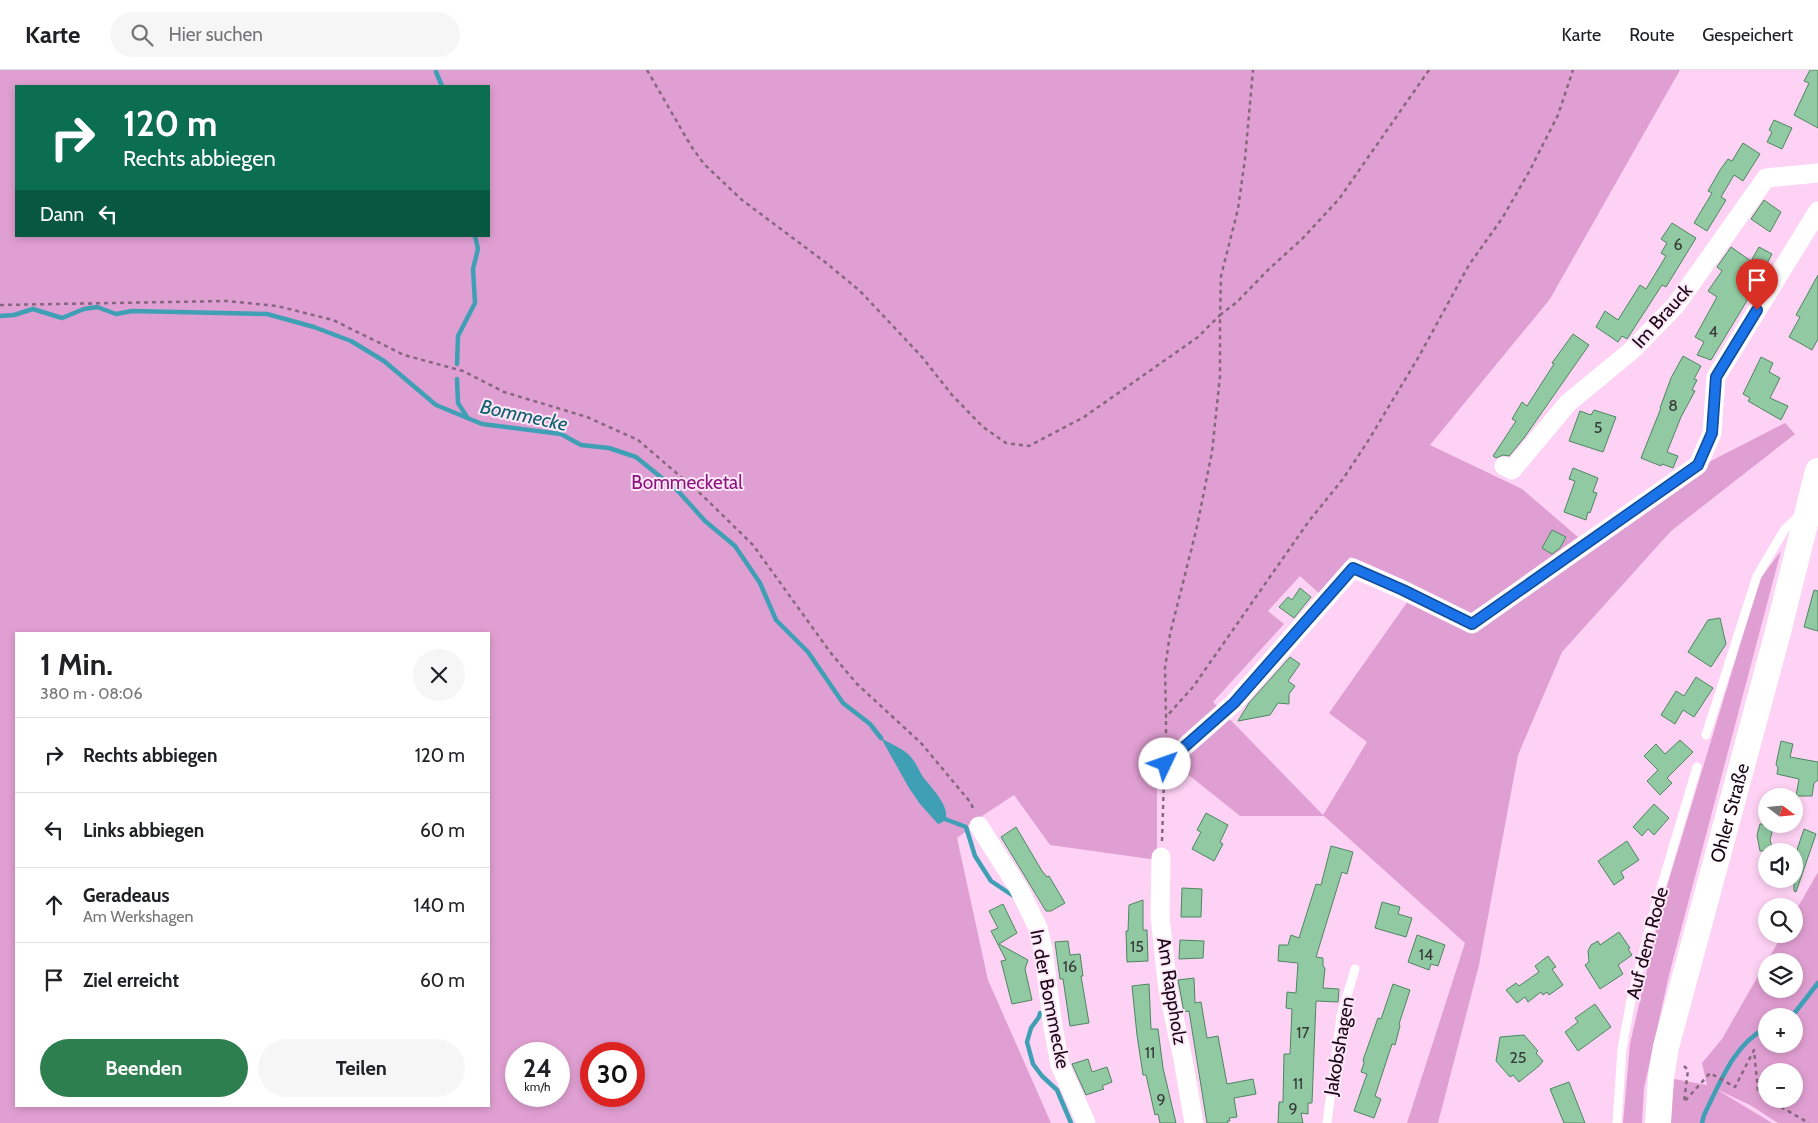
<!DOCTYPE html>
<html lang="de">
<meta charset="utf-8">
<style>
body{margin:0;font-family:Cabin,sans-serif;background:#f6f6f6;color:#202124;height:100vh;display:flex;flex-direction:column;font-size:19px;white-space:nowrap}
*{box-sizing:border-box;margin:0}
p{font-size:16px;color:#757577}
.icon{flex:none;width:28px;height:28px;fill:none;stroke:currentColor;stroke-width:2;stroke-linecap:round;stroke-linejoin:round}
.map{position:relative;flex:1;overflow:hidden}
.details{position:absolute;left:15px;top:562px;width:475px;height:475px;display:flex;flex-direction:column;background:#fff;border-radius:0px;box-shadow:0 2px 8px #0003}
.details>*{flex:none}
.guide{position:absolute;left:15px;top:15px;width:475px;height:152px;border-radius:0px;box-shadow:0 2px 8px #0003;background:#0b6e4f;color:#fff;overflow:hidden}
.needle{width:32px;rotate:106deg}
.tools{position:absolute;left:1758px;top:718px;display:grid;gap:10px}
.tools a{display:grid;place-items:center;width:45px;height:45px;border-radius:50%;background:#fff;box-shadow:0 2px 8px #0003;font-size:25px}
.speed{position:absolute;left:505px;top:972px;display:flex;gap:10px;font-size:25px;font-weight:700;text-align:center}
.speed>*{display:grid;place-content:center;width:65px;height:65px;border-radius:50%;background:#fff;box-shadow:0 2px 8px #0003;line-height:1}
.speed small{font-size:12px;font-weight:400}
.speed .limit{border:8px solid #d22;background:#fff;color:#111}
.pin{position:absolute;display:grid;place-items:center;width:42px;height:42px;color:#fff;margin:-51px -21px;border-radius:50% 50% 50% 0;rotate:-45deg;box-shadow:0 0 5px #0007}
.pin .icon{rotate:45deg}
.me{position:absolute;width:55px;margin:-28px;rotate:48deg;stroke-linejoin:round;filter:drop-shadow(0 0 4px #0008)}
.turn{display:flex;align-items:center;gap:18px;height:105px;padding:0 25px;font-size:22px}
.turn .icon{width:65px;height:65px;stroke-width:2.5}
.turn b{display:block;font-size:35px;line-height:42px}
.then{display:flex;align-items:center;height:48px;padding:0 25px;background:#0003;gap:10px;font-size:19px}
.round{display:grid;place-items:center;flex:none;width:52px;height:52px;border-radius:26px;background:#f6f6f6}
.overview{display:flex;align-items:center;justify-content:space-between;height:85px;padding:0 25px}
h1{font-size:30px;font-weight:700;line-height:38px}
.action{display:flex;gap:10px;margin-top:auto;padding:10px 25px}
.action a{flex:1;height:58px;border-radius:30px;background:#2e7f50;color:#fff;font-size:20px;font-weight:700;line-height:58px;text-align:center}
.action a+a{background:#f6f6f6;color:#202124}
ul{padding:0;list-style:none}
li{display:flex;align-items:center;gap:15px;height:75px;padding:0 25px;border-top:1px solid #e0e0e0}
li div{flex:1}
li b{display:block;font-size:19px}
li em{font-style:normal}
header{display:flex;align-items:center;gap:30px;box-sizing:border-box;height:70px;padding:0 25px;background:#fff;border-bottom:1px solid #e0e0e0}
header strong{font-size:24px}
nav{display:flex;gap:28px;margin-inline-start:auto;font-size:18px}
.search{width:350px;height:45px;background:#f6f6f6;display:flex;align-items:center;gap:12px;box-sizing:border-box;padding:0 18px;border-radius:28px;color:#757577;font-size:19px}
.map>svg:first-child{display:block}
</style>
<header>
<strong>Karte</strong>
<div class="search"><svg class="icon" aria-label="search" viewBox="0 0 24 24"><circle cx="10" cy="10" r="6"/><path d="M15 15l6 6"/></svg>Hier suchen</div>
<nav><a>Karte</a><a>Route</a><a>Gespeichert</a></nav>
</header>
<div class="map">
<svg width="1818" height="1053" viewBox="0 0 1818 1053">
<rect width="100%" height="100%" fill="#fed2f4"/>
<g fill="#e09fd2" fill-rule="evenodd">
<path d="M0,0H1680L1550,229L1430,375L1522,419L1578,467L1471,545L1350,487L1322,526L1300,506L1268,541L1284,554L1213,632L1323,745L1367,672L1329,643L1408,531L1468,562L1703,395L1785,353L1795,364L1671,461L1562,582L1518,685L1479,895L1438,1053H1407L1465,873L1324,746H1240L1185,702L1157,700V790L1050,775L1014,725L967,756L969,759L957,768L988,910L1051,1053H0ZM16,16H489V166H16ZM16,564H489V1036H16ZM516,984H559V1026H516ZM591,984H634V1026H591Z"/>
<polygon points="1781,481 1669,905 1644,1018 1642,1053 1623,1053 1630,974 1664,826 1760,509"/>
<path d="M1818,802V1053H1778L1750,1035L1716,1019L1772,1053H1670L1674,1009L1707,1015L1702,993L1722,969L1766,892V919H1794V891H1767L1783,864H1794V844ZM1766,946H1794V974H1766ZM1766,1001H1794V1029H1766Z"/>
</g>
<path fill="#3fa0b5" d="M881,668C889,673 900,677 908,684C915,690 918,699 923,707C929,715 961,747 938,754L920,734L909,718Z"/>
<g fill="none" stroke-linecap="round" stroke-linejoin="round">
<g stroke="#3fa0b5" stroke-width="4.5">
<polyline points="436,2 442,16"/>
<polyline points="0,246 14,245 33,239 62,248 84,239 97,237 116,244 132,241 267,244 314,257 351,271 384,291 436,335 482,354 561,364 581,375 609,378 636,387 678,421 705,451 735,476 760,513 776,550 808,582 843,633 870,654 881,668"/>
<polyline points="457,294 458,266 475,233 473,199 478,179 475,166"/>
<polyline points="457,309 458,333 467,347"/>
<polyline points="945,749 966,757 975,786 991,811 1015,827"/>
<polyline points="1040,943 1039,947 1031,958 1027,972 1033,994 1042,1006 1057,1020 1071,1053"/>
<polyline points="1789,946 1793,945 1818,913"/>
<path d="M1702,1053L1704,1045C1720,1013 1733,975 1766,958"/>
</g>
</g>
<g fill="#90c9a2" stroke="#4e8661">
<polygon points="1810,0 1818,0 1818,58 1794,45 1809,13 1804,11"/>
<polygon points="1774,50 1792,58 1782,79 1767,72 1772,62 1769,60"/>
<polygon points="1743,73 1760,84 1743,111 1734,105 1721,127 1726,130 1707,161 1694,153 1712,123 1708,121 1720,100 1728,89 1732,91"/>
<polygon points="1764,130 1781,142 1770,162 1751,149"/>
<polygon points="1672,153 1696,168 1666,217 1662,215 1627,269 1622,266 1618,272 1596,257 1605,241 1618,250 1640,215 1646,219 1666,186 1661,183 1667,173 1661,169"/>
<polygon points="1731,177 1751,191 1759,177 1772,184 1745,234 1711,290 1697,285 1704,272 1695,267 1717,227 1708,221 1722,201 1717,197"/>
<polygon points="1818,205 1818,269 1812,280 1789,267 1800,247 1796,245"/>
<polygon points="1573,264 1589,275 1524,368 1509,386 1503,385 1496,388 1493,386 1516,351 1512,349 1522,332 1527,336 1554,294 1552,293"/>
<polygon points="1683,286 1701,296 1694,309 1697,310 1692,320 1695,321 1681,347 1667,382 1678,386 1673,398 1662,394 1661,396 1641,388 1661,338 1660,338 1671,308"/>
<polygon points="1761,287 1773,293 1769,302 1780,308 1770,328 1788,336 1781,350 1748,331 1750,328 1743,324"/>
<polygon points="1594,340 1616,347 1603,382 1569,371 1580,341 1591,345"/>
<polygon points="1573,398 1598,408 1593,422 1597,423 1590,443 1588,442 1586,450 1564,442 1575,411 1569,409"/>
<polygon points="1552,460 1566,467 1560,478 1552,484 1542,478"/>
<polygon points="1300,518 1311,527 1294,548 1279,537 1288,527 1292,530"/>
<polygon points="1814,520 1818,521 1818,561 1804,557"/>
<polygon points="1720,548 1726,574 1711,597 1688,582 1708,550"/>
<polygon points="1290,587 1300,594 1288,611 1295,616 1289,624 1289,634 1278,633 1270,645 1238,651 1249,633"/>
<polygon points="1696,607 1713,618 1694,647 1683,640 1675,654 1661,645 1676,621 1684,626"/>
<polygon points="1680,670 1693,682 1667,708 1672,713 1660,725 1647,711 1658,700 1644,686 1656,674 1665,684"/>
<polygon points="1781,671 1793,674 1790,687 1818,692 1818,710 1814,713 1812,726 1796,726 1799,709 1777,704 1778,698 1776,694"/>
<polygon points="1654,734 1669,748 1654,765 1648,759 1642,766 1633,757"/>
<polygon points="1206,743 1228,755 1220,772 1223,774 1214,791 1192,779 1201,762 1197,760"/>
<polygon points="1760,754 1774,754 1770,770 1773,781 1760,781 1757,765"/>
<polygon points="1016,757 1042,801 1047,807 1049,806 1065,833 1051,841 1046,841 1001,767"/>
<polygon points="1804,759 1816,764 1796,822 1794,821 1794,789"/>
<polygon points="1627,771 1639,790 1621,802 1624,808 1614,815 1598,791"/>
<polygon points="1331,776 1353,782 1347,804 1342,802 1316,887 1323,888 1323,896 1325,898 1323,918 1339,919 1338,932 1316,931 1312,1033 1308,1033 1308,1044 1301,1043 1303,1053 1278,1053 1279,1032 1283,1032 1284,984 1290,984 1292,939 1286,938 1287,922 1296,923 1298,893 1278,891 1279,875 1288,875 1291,865 1299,868 1316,814 1321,815"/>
<polygon points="1182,818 1202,819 1201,847 1181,847"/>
<polygon points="1143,830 1143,860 1147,860 1148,891 1127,892 1126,861 1128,861 1129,835"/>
<polygon points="1382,832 1400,837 1398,844 1412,848 1406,867 1375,858"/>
<polygon points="1003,834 1017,863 999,874 1028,890 1025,899 1032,930 1012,934 1001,891 1006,890 991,861 998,858 989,841"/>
<polygon points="1619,862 1630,878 1628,879 1632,885 1618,895 1623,904 1600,919 1585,895 1589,892 1588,881 1591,875 1598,871 1600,875"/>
<polygon points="1417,865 1445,875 1438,896 1431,894 1429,900 1408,892"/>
<polygon points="1180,870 1204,871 1203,888 1179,889"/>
<polygon points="1068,871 1070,885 1080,884 1083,906 1081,906 1089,953 1070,956 1063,909 1060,909 1055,872"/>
<polygon points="1548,886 1556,897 1552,899 1563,915 1549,925 1547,922 1543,925 1541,922 1528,932 1525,927 1517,933 1506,920 1516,913 1519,916 1539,902 1535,896"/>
<polygon points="1194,908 1195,933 1201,932 1207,968 1218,966 1227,1014 1253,1009 1256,1024 1234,1028 1237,1047 1229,1048 1230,1051 1227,1051 1228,1053 1207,1053 1189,941 1184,942 1178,910"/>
<polygon points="1149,914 1151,959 1158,959 1163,998 1176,1053 1160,1053 1158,1044 1155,1045 1146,1005 1143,1005 1137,965 1132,916"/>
<polygon points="1393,914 1410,920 1399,954 1400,956 1395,975 1392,974 1375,1026 1381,1029 1374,1048 1354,1041 1367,1004 1361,1002 1364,993 1363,990 1378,948 1381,949"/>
<polygon points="1595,934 1611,957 1578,981 1565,962 1578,952 1575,948"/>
<polygon points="1524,965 1538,981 1536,983 1543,991 1539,996 1519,1012 1513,1005 1510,1007 1496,991 1500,967"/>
<polygon points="1088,989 1092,1002 1107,997 1112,1012 1102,1016 1104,1019 1086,1025 1072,994"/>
<polygon points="1569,1012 1585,1053 1564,1053 1555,1031 1550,1019"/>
</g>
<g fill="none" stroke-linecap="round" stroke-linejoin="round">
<g stroke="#85677e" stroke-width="2.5" stroke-dasharray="4 4" stroke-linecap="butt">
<polyline points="647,0 691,76 704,94 742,130 825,192 860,221 922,287 952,325 983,357 1006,373 1029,376 1084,347 1198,267 1220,245 1221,206 1238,139 1245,89 1253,0"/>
<polyline points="1429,0 1339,129 1302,169 1269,199 1237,232 1220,245 1220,306 1212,382 1196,461 1170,564 1165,598 1166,647 1193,617 1309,451 1343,409 1368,371 1418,288 1469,195 1503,147 1530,100 1558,45 1573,0"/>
<polyline points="0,235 227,231 277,236 333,250 404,285 463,301 504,322 587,347 638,370 702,425 753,475 830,582 857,614 921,673 971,733 974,741"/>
<polyline points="1166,671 1166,647"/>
<polyline points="1162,771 1164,709"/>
<polyline points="1684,996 1688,1000 1684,1032 1710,1003 1735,1017 1754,980 1758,1021 1766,1028"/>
<polyline points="1767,1029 1809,1053"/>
</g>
<g stroke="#fff" stroke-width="9">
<polyline points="1706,665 1757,506 1785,459 1800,445"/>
<polyline points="1327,1053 1341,946 1355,899"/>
<polyline points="1617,1053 1622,979 1631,930 1653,845 1697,697"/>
</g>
<g stroke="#fff" stroke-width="19">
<polyline points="1504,396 1512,400 1568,333 1631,281 1676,235 1766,108 1818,103"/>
<polyline points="1165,694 1234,633 1353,498 1403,520 1472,554 1698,395 1712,363 1716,307 1818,141"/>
<polyline points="979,756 1019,819 1038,858 1043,879 1053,957 1060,995 1086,1053"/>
<polyline points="1161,787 1160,846 1168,920 1183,989 1194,1053"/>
</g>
<path stroke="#fff" stroke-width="26" id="s1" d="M1658,1053L1661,1007L1666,977L1778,562L1818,401"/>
</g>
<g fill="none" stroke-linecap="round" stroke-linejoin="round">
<g stroke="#114b97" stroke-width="12">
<polyline id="route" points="1165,694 1234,633 1353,498 1403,520 1472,554 1698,395 1712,363 1716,307 1757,240"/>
</g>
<use href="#route" stroke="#1a73e8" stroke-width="9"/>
</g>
<g text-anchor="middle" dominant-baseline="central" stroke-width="4" stroke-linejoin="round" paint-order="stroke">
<g font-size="16" fill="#373838">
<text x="1678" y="174">6</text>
<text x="1713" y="261">4</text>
<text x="1673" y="335">8</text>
<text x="1598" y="357">5</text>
<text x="1137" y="876">15</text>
<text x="1426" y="884">14</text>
<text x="1070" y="896">16</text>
<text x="1303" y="962">17</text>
<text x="1150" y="982">11</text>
<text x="1518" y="987">25</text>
<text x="1298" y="1013">11</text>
<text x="1161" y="1029">9</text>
<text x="1293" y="1038">9</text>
</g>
<g font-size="19" fill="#190715" stroke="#fee7f8">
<text transform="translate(1662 246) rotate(-48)">Im Brauck</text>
<text stroke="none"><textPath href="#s1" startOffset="319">Ohler Straße</textPath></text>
<text transform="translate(1647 873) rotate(-75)">Auf dem Rode</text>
<text transform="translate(1172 921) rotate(81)">Am Rappholz</text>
<text transform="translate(1050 929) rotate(79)">In der Bommecke</text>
<text transform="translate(1339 976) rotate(-80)">Jakobshagen</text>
</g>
<g font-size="19" fill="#8d147e" stroke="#fee7f8">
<text x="687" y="412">Bommecketal</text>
</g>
<g font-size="20" font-style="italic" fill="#116170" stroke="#fee7f8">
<text transform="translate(524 345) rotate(12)">Bommecke</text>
</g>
</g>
</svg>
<div class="tools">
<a><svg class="needle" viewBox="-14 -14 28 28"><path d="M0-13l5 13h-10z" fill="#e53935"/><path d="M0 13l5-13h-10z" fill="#757577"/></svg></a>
<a><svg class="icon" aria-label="sound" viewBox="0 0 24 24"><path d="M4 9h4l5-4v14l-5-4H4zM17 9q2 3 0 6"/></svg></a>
<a><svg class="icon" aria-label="search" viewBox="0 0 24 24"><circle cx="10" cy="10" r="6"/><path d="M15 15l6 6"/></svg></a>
<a><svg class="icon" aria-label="layers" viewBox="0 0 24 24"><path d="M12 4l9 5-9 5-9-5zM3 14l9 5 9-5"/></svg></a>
<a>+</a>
<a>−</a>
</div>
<div class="speed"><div>24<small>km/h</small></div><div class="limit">30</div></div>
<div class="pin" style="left:1757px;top:240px;background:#d93025"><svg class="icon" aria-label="arrive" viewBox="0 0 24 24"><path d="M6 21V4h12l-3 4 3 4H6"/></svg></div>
<svg class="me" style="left:1165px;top:694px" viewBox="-20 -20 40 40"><circle r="19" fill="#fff"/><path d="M0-13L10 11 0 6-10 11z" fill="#1a73e8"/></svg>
<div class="guide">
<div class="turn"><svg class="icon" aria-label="right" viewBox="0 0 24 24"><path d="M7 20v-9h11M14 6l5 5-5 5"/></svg><div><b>120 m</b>Rechts abbiegen</div></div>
<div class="then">Dann<svg class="icon" aria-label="left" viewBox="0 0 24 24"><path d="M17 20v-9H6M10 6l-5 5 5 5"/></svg></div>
</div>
<section class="details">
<div class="overview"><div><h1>1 Min.</h1><p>380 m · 08:06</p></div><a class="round"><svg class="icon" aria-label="close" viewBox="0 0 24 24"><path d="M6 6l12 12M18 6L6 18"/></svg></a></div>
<ul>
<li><svg class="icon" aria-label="right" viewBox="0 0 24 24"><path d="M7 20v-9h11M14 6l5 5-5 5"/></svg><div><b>Rechts abbiegen</b></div><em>120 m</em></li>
<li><svg class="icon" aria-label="left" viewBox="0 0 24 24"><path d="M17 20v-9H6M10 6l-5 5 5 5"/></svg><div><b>Links abbiegen</b></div><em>60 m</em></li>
<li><svg class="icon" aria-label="ahead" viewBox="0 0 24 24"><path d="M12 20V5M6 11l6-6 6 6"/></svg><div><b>Geradeaus</b><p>Am Werkshagen</p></div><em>140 m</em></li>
<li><svg class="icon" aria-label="arrive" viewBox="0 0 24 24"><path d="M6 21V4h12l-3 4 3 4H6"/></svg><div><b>Ziel erreicht</b></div><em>60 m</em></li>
</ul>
<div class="action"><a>Beenden</a><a>Teilen</a></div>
</section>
</div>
